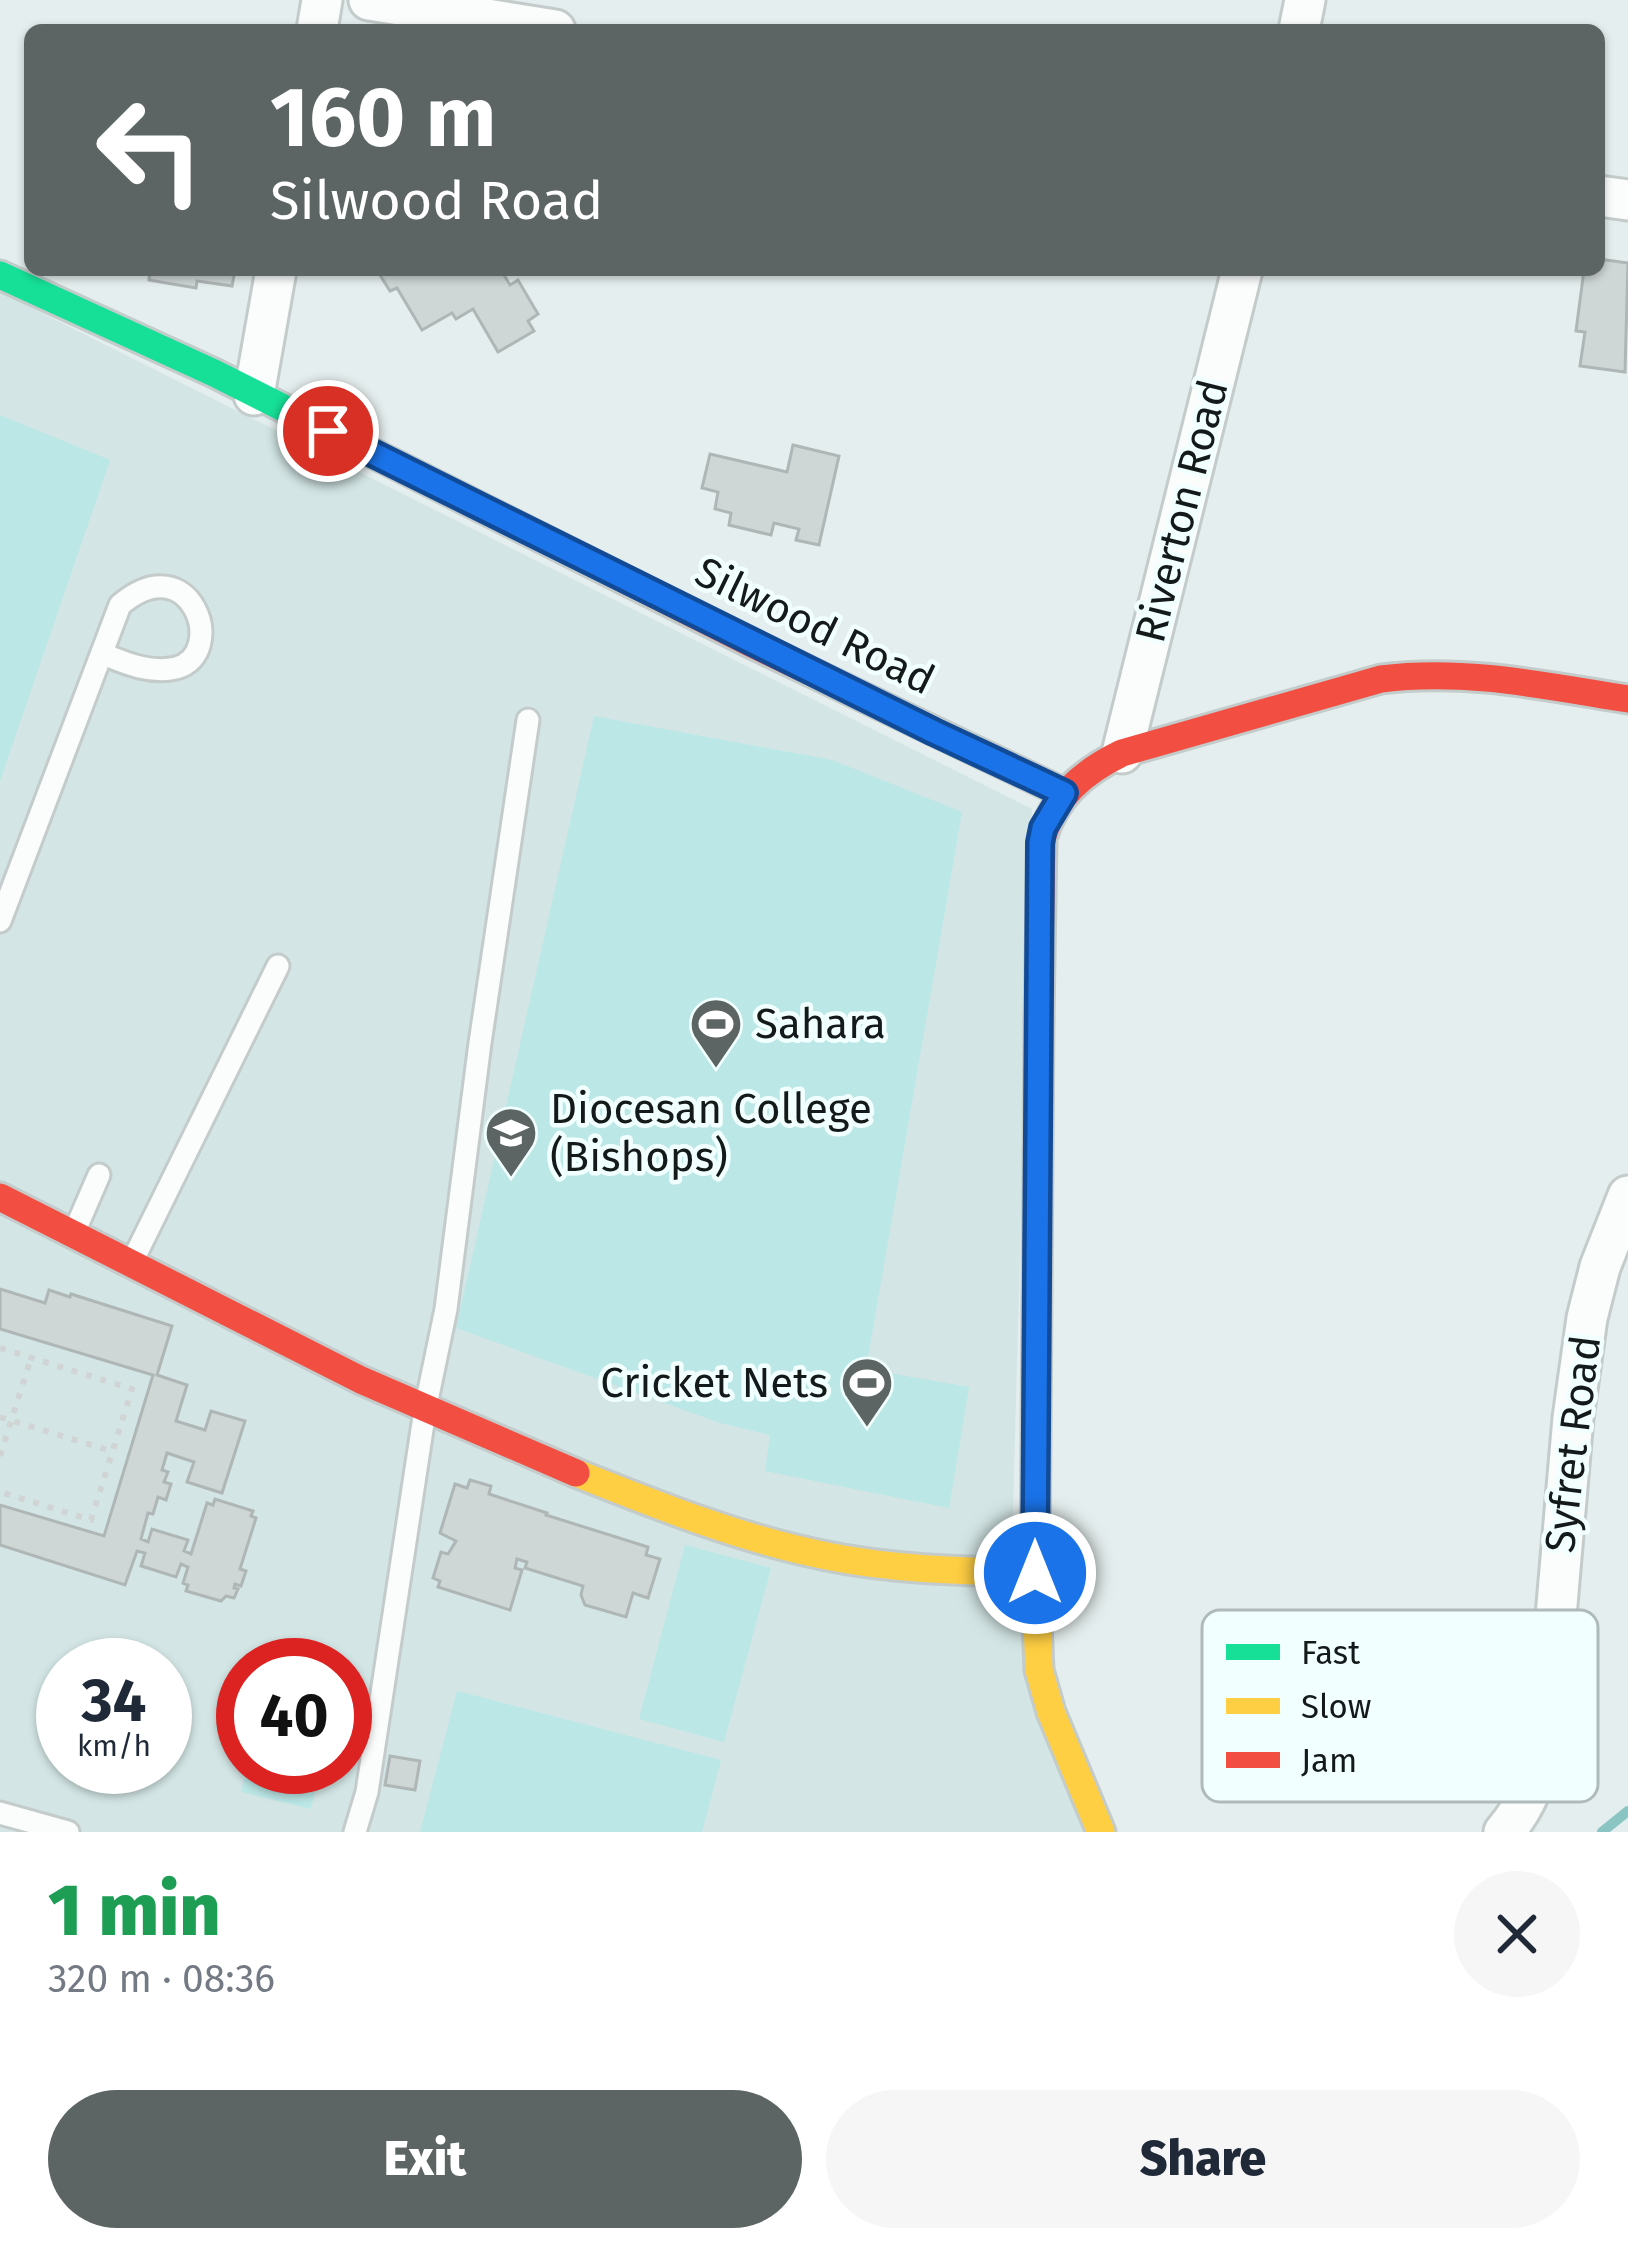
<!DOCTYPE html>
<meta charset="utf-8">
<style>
body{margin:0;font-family:"Fira Sans",sans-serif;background:#f6f6f7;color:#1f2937;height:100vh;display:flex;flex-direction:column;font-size:45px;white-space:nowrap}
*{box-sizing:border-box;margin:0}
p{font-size:39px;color:#747a83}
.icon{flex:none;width:66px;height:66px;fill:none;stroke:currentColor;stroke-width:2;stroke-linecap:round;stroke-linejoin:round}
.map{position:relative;height:1832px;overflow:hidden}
.details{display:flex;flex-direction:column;background:#fff;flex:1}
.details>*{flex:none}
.banner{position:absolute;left:24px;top:24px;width:1581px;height:252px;border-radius:18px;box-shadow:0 3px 9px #0004;background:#5d6464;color:#fff;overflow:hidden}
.speed{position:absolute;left:36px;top:1638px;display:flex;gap:24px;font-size:60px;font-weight:700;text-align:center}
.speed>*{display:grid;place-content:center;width:156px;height:156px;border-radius:50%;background:#fff;box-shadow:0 3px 9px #0004;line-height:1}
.speed small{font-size:30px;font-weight:400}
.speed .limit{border:18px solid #d22;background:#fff;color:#111}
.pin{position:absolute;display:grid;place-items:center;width:102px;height:102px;color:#fff;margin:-51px;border:6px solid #fff;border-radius:50%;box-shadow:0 3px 12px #0007}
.me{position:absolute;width:132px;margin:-66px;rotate:0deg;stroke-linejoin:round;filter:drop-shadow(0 0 9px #0008)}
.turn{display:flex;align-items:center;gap:42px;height:252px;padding:0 48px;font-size:54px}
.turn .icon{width:156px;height:156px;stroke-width:2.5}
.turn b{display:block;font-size:84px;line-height:102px}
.round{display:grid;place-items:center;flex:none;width:126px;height:126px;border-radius:63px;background:#f6f6f7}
.overview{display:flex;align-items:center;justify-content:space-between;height:204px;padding:0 48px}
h1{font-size:72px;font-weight:800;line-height:90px;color:#1e9e55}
.button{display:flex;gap:24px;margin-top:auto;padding:24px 48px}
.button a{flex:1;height:138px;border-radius:72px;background:#5d6464;color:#fff;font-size:48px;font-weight:800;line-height:138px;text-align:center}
.button a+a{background:#f6f6f7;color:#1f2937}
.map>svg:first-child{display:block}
</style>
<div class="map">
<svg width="1628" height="1832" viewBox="0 0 1628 1832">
<rect width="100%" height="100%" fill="#e5eeee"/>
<path fill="#d3e6e5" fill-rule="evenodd" d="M0,292L1032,809L1012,1549L1089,1832H0ZM63,1665H165V1767H63ZM243,1665H345V1767H243Z"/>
<g fill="#bbe7e6">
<polygon points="0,415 110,460 0,781"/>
<polygon points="594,716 832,760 962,812 866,1369 969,1387 949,1508 765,1471 770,1435 720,1423 456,1328"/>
<polygon points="685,1545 771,1568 724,1742 639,1719"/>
<polygon points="457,1691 721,1760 702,1832 420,1832"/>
<polygon points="247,1767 321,1767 311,1809 241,1792"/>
</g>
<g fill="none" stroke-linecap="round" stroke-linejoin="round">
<polyline stroke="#8bc5c3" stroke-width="10" points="1602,1832 1628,1811"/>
</g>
<g fill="#cfd6d6" stroke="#afb6b6" stroke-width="3">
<polygon points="1599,259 1628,263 1625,372 1580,366 1585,332 1576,331 1584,270 1599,270"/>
<polygon points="150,270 235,270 232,286 197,281 196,288 149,280"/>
<polygon points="386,270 501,270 510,285 518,280 538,314 528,321 534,331 498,352 473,309 456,319 452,313 422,330 397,288 390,291 380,275"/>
<polygon points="793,445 839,456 819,545 796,540 799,529 774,523 771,535 729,525 731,513 715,509 718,492 702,488 710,454 787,472"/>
<polygon points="0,1289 45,1303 49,1290 70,1297 71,1294 172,1326 157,1375 187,1385 176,1421 205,1430 211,1411 245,1421 222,1493 187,1482 194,1462 167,1453 162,1470 168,1472 164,1482 171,1484 166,1500 158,1497 153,1514 148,1513 141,1539 148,1542 152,1529 188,1540 184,1551 191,1554 207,1503 213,1505 215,1499 253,1511 251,1516 256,1518 240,1569 246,1571 241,1586 235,1584 234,1588 238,1589 234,1598 226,1596 221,1601 186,1591 188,1585 183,1583 188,1567 181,1564 176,1577 141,1566 145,1553 137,1551 125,1585 0,1545 0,1505 104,1536 153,1375 0,1329"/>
<polygon points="470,1480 491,1486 489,1494 547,1513 546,1515 648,1547 646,1555 660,1559 648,1598 633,1593 626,1617 585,1605 581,1595 583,1586 525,1568 527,1562 517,1559 515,1568 522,1570 510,1610 438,1587 440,1581 433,1578 441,1552 448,1554 456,1541 440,1533 455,1484 467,1488"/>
<polygon points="390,1756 420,1761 415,1790 385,1785"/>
</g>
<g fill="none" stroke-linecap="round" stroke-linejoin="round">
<g stroke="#c4cbcb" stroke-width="27">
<g id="lane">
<path d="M0,921L120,605C191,544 229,654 176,668C150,674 125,663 103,654"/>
<polyline points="73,1235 99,1175"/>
<polyline points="131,1264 278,966"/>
<polyline points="0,1813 68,1832"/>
<polyline points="355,1832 367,1792 425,1410 446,1309 480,1043 528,720"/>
</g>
</g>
<g stroke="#c4cbcb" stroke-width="45">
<g id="street">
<polyline points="369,0 555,30"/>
<polyline points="317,30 322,0"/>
<polyline points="1299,30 1305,0"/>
<polyline points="1599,196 1628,200"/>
<polyline points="254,395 276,270"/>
<polyline points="1122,753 1242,270"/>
<path d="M1504,1832C1533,1799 1541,1763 1547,1721L1573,1418L1587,1318L1600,1267L1628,1196"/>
</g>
</g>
<g stroke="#c4cbcb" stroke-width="33">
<polyline id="fast" points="0,275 214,373 422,478"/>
</g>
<g stroke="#c4cbcb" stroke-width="33">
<g id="slow">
<polyline points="1039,1020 1035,1573 1039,1670 1051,1712 1101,1832"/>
<path d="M576,1473C659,1506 743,1540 832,1557C898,1570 967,1571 1035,1573"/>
</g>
</g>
<g stroke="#c4cbcb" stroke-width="33">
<g id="jam">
<polyline points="422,478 750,643 1064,793"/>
<path d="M1039,1020L1042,838C1055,796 1083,772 1122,753L1381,679C1464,668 1546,686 1628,699"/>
<polyline points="0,1197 361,1380 576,1473"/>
</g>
</g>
<g stroke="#d1d4d4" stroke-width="6" stroke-dasharray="6 9" stroke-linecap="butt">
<polyline points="0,1348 132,1389 91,1520 0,1492"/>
<polyline points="0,1417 111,1451"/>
<polyline points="0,1456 31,1358"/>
</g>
<use href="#lane" stroke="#fbfcfc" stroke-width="21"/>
<use href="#street" stroke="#fbfcfc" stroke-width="39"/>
<use href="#fast" stroke="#16e098" stroke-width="27"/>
<use href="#slow" stroke="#ffcf43" stroke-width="27"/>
<use href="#jam" stroke="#f24e42" stroke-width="27"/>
</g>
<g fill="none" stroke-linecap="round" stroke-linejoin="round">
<g stroke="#114b97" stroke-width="30">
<polyline id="route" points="328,431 934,732 1064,793 1043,828 1040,843 1035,1573"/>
</g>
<use href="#route" stroke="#1a73e8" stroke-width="21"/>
</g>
<defs>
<g id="stadium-pin" transform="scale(2.7)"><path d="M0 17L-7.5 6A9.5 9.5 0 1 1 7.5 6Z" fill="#5d6464" stroke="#f1fffe"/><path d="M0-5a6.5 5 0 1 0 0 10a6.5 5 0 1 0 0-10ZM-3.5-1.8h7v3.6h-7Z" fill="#fff"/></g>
<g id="school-pin" transform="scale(2.7)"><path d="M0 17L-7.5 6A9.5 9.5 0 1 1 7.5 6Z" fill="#5d6464" stroke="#f1fffe"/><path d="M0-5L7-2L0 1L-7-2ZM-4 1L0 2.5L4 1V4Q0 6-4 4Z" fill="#fff"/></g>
</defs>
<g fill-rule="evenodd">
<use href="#stadium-pin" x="716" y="1024"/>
<use href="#school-pin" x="511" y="1133"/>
<use href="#stadium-pin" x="867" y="1383"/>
</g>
<g text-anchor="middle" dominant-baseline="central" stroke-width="9" stroke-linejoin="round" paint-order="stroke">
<g font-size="42" fill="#141a1a" stroke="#f1fffe">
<text transform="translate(1182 511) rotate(-76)">Riverton Road</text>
<text transform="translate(815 626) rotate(26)">Silwood Road</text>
<text transform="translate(1573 1444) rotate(-83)">Syfret Road</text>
</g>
<g font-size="42" fill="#141a1a" stroke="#f1fffe" text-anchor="start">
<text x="755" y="1024">Sahara</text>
<text x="550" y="1109">Diocesan College<tspan x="550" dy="48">(Bishops)</tspan></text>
<text x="828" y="1383" text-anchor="end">Cricket Nets</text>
</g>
</g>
<rect x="1202" y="1610" width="396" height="192" rx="18" fill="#f1fffe" stroke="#afbaba" stroke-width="3"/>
<rect x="1226" y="1644" width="54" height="16" fill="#16e098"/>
<rect x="1226" y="1698" width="54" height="16" fill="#ffcf43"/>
<rect x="1226" y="1752" width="54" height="16" fill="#f24e42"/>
<g font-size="33" fill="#141a1a">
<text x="1301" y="1664">Fast</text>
<text x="1301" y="1718">Slow</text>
<text x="1301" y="1772">Jam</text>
</g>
</svg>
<div class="speed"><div>34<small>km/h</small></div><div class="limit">40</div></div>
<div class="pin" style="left:328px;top:431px;background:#d93025"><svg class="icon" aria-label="arrive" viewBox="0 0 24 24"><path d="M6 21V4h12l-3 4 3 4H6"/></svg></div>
<svg class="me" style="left:1035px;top:1573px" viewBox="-20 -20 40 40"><circle r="17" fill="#1a73e8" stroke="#fff" stroke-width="3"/><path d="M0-11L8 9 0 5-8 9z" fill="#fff"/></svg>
<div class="banner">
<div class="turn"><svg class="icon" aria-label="left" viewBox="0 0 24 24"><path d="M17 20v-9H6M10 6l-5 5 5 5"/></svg><div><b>160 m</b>Silwood Road</div></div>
</div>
</div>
<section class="details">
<div class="overview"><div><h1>1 min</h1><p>320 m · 08:36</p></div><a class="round"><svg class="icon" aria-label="close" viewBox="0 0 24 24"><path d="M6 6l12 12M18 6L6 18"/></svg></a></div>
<div class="button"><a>Exit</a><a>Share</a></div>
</section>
